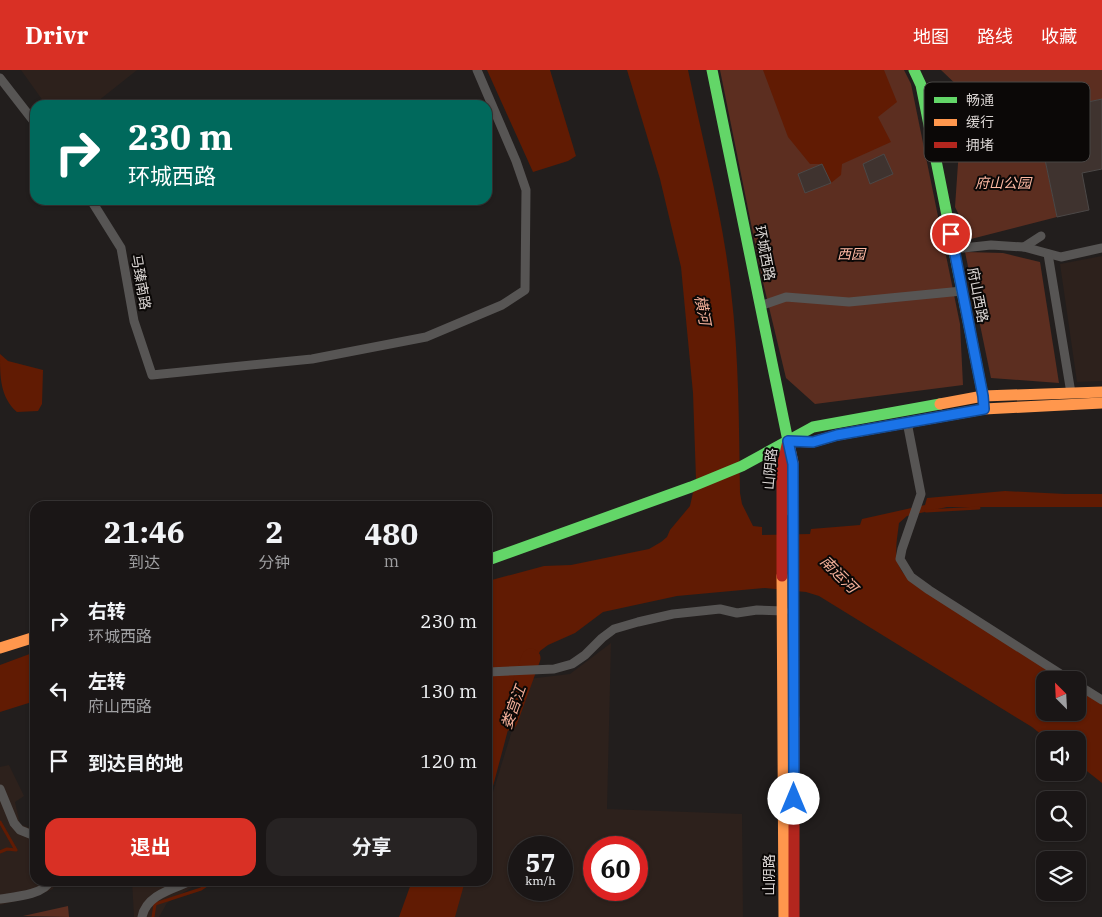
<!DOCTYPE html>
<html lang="zh">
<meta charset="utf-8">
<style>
body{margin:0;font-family:"IBM Plex Serif","Noto Sans SC",serif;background:#272323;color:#f1f3f6;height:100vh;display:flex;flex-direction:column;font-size:19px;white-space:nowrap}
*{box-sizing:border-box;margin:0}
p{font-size:16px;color:#9f9fa1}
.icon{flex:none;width:28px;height:28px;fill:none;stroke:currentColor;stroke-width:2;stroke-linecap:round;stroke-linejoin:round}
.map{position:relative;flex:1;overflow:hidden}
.drawer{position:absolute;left:30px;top:431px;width:462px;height:385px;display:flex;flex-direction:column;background:#1a1616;border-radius:15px;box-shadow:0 1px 4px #0004,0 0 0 1px #383535}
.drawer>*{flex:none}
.banner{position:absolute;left:30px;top:30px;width:462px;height:105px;border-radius:15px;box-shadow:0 1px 4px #0004,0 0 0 1px #383535;background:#00695c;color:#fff;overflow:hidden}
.needle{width:32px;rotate:336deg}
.controls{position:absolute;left:1036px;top:601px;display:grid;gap:10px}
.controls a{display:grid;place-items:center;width:50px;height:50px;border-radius:10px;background:#1a1616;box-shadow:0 1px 4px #0004,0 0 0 1px #383535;font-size:25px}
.speed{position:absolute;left:508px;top:766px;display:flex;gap:10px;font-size:25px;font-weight:700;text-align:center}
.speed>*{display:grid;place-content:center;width:65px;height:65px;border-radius:50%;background:#1a1616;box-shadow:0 1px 4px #0004,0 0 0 1px #383535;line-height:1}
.speed small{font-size:12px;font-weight:400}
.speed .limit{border:8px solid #d22;background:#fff;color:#111}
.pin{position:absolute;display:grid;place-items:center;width:42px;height:42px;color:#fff;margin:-21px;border:2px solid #fff;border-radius:50%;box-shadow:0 1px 5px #0007}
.me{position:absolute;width:55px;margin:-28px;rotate:0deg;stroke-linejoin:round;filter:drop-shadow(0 0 4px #0008)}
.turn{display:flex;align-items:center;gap:18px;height:105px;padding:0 15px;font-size:22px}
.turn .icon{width:65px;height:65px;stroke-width:2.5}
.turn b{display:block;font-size:35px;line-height:42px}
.eta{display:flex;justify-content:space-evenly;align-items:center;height:85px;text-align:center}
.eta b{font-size:30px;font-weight:700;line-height:35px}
.action{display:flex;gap:10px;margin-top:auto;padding:10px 15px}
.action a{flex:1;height:58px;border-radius:15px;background:#d93025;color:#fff;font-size:20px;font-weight:700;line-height:58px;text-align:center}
.action a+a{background:#272323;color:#f1f3f6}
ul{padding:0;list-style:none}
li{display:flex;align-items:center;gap:15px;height:70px;padding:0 15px}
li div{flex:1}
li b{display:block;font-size:19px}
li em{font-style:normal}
header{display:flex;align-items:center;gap:30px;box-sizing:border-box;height:70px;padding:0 25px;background:#d93025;color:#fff}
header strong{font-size:24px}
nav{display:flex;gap:28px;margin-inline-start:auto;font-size:18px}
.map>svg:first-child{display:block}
</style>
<header>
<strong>Drivr</strong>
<nav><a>地图</a><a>路线</a><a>收藏</a></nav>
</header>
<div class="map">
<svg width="1102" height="847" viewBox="0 0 1102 847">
<rect width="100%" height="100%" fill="#221e1d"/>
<g fill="#2d211c" fill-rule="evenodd">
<polygon points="21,0 137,0 93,35 46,35"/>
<polygon points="1102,186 1102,311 1077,312 1060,194"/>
<path d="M611,573L607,739L742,744L743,847H453L464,811H488V738L528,609L570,604ZM519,778H561V820H519ZM594,778H636V820H594Z"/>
<polygon points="9,695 24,726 15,732 20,754 35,760 35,811 55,811 53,819 34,827 0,835 0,697"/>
<polygon points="132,811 202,811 167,833 159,847 134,847"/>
</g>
<g fill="#5c2e20">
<polygon points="720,0 904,0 911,14 960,254 963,315 815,334 786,308 762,208"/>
<polygon points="941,0 1102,0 1102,29 1060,38 1046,37 1039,61 1057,147 971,169 955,137 963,21"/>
<polygon points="965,182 1003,183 1040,192 1059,313 991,308"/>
<polygon points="68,836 69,847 23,846"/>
</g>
<g fill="#611b03">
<polygon points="487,0 550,0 576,86 568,91 533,102"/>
<path d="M627,0H688C703,73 723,146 731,221C739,287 739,356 740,423L742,434L753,456L762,457V465L810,464L811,459L860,455L862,449L925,435L927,428L1005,421L1065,424H1102V437H947L907,446L899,453C897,471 892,489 904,504L974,553L1064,610H1045V642H1078V618L1102,634V713L1078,694V670H1048L1032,657L819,526L806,522L765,518L677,526L603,542L575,563L548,575L540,581L527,611H521L488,735V511L544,496L571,495L649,479L661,472L667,467L670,460L690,436L696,409L693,323L681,197L660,109Z"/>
<polygon points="763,0 884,0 897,32 878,47 891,72 842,94 841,105 831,113 822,94 810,94 788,67"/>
<path d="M0,284L8,291L43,300L42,334L38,341L17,342C0,327 0,307 0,284Z"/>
<polygon points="35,582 35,631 0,642 0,595"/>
<polygon points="412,811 465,811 455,847 399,847"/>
</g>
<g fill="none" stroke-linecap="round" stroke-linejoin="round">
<g stroke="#611b03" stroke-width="3">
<polyline points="926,441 979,438"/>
<polyline points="0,752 16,780 7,779 0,782"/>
<polyline points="153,847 155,834 201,819 213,811"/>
</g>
<polyline stroke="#611b03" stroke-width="19" points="508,651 531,588"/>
</g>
<g fill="#3f332f" stroke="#4c4847">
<polygon points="1102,29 1102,99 1082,103 1089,140 1057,147 1039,61 1064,56 1060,38"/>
<polygon points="884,84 893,104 870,114 863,94"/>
<polygon points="822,94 831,113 805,123 798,104"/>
</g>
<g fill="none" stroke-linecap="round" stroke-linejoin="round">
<g stroke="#575554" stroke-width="9">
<polyline points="0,8 35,53"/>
<polyline points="91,130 121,178 134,251 152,305 312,289 426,267 502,235 525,220 526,120 516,91 477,0"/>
<polyline points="1024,177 1041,166"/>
<polyline points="954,179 991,175 1024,177 1061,187 1102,178"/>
<polyline points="1048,184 1071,323"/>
<polyline points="760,236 786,227 849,232 962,221"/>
<polyline points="907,352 921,424 902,479 900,489 911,507 929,520 1070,610"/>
<polyline points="488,602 554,599 572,594 585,585 602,568 614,559 638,552 673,544 720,539 737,543 757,540 784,541"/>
<polyline points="1078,615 1102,630"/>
<polyline points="0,719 14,753 20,760 35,766"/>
<path d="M0,829C13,827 44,825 50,811"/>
<path d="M142,847C146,825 173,819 191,811"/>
</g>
<g stroke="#63d668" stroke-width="11">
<polyline points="712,0 788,371"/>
<polyline points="914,0 921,15 983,326 984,339"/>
<polyline points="488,490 691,417 742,396 813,357 940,334"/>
</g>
<g stroke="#ff974d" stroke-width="11">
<polyline points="940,334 983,326 1102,322"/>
<polyline points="788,371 813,372 837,365 984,339 1102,333"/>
<polyline points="790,379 793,393 792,442"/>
<polyline points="782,506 784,847"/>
<polyline points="0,578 35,567"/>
</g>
<g stroke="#b3261e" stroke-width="11">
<polyline points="782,506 782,397 788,371"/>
<polyline points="794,648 794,847"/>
</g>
</g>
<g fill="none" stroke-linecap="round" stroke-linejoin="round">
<g stroke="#114b97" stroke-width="12">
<polyline id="route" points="794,729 793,394 788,371 813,372 837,365 984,339 983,326 951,164"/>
</g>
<use href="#route" stroke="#1a73e8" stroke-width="9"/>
</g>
<g text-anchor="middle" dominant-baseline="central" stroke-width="4" stroke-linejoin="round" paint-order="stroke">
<g font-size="14" font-style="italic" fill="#feb9a3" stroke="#0b0807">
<text x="1003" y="113">府山公园</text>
<text x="851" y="184">西园</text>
</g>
<g font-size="14" fill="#dbd6d4" stroke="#0b0807">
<text transform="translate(765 183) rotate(79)">环城西路</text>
<text transform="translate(141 212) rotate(80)">马臻南路</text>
<text transform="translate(978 225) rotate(79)">府山西路</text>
<text transform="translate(770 399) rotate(-85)">山阴路</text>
<text transform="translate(769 805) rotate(-90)">山阴路</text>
</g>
<g font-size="15" font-style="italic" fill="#f4b09a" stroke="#0b0807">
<text transform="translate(703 240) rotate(79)">横河</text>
<text transform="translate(839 504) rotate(45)">南运河</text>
<text transform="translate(513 637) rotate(-70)">娄宫江</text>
</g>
</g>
<rect x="924" y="12" width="166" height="80" rx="8" fill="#0b0807" stroke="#494644" stroke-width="1"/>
<rect x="934" y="27" width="23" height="6" fill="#63d668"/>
<rect x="934" y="49" width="23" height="7" fill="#ff974d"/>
<rect x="934" y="72" width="23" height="6" fill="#b3261e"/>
<g font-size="14" fill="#dbd6d4">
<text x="966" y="35">畅通</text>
<text x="966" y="57">缓行</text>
<text x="966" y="80">拥堵</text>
</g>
</svg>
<div class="controls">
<a><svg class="needle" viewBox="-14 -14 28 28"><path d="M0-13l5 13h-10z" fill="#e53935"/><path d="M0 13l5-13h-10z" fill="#9f9fa1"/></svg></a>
<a><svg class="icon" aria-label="sound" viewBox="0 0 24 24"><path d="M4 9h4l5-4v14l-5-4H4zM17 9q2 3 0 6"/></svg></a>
<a><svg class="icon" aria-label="search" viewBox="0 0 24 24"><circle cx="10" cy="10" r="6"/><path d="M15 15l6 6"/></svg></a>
<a><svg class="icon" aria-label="layers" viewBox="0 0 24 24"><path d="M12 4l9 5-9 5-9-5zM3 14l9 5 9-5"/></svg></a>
</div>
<div class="speed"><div>57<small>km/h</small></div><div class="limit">60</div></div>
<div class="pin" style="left:951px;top:164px;background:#d93025"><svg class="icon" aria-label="arrive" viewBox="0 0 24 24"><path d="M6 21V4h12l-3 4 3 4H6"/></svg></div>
<svg class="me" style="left:794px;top:729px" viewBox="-20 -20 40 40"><circle r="19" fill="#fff"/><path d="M0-13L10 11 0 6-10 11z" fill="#1a73e8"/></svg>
<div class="banner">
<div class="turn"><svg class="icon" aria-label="right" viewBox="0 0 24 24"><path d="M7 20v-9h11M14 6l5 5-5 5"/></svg><div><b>230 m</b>环城西路</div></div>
</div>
<section class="drawer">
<div class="eta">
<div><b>21:46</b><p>到达</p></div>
<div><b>2</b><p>分钟</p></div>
<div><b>480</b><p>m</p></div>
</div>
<ul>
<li><svg class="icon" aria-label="right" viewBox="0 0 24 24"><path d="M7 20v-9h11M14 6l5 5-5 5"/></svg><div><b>右转</b><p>环城西路</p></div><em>230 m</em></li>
<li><svg class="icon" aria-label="left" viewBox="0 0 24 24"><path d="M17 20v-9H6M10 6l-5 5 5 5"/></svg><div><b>左转</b><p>府山西路</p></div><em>130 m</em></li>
<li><svg class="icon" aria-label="arrive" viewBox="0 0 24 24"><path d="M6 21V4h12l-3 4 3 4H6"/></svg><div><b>到达目的地</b></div><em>120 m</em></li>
</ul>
<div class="action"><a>退出</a><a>分享</a></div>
</section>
</div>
